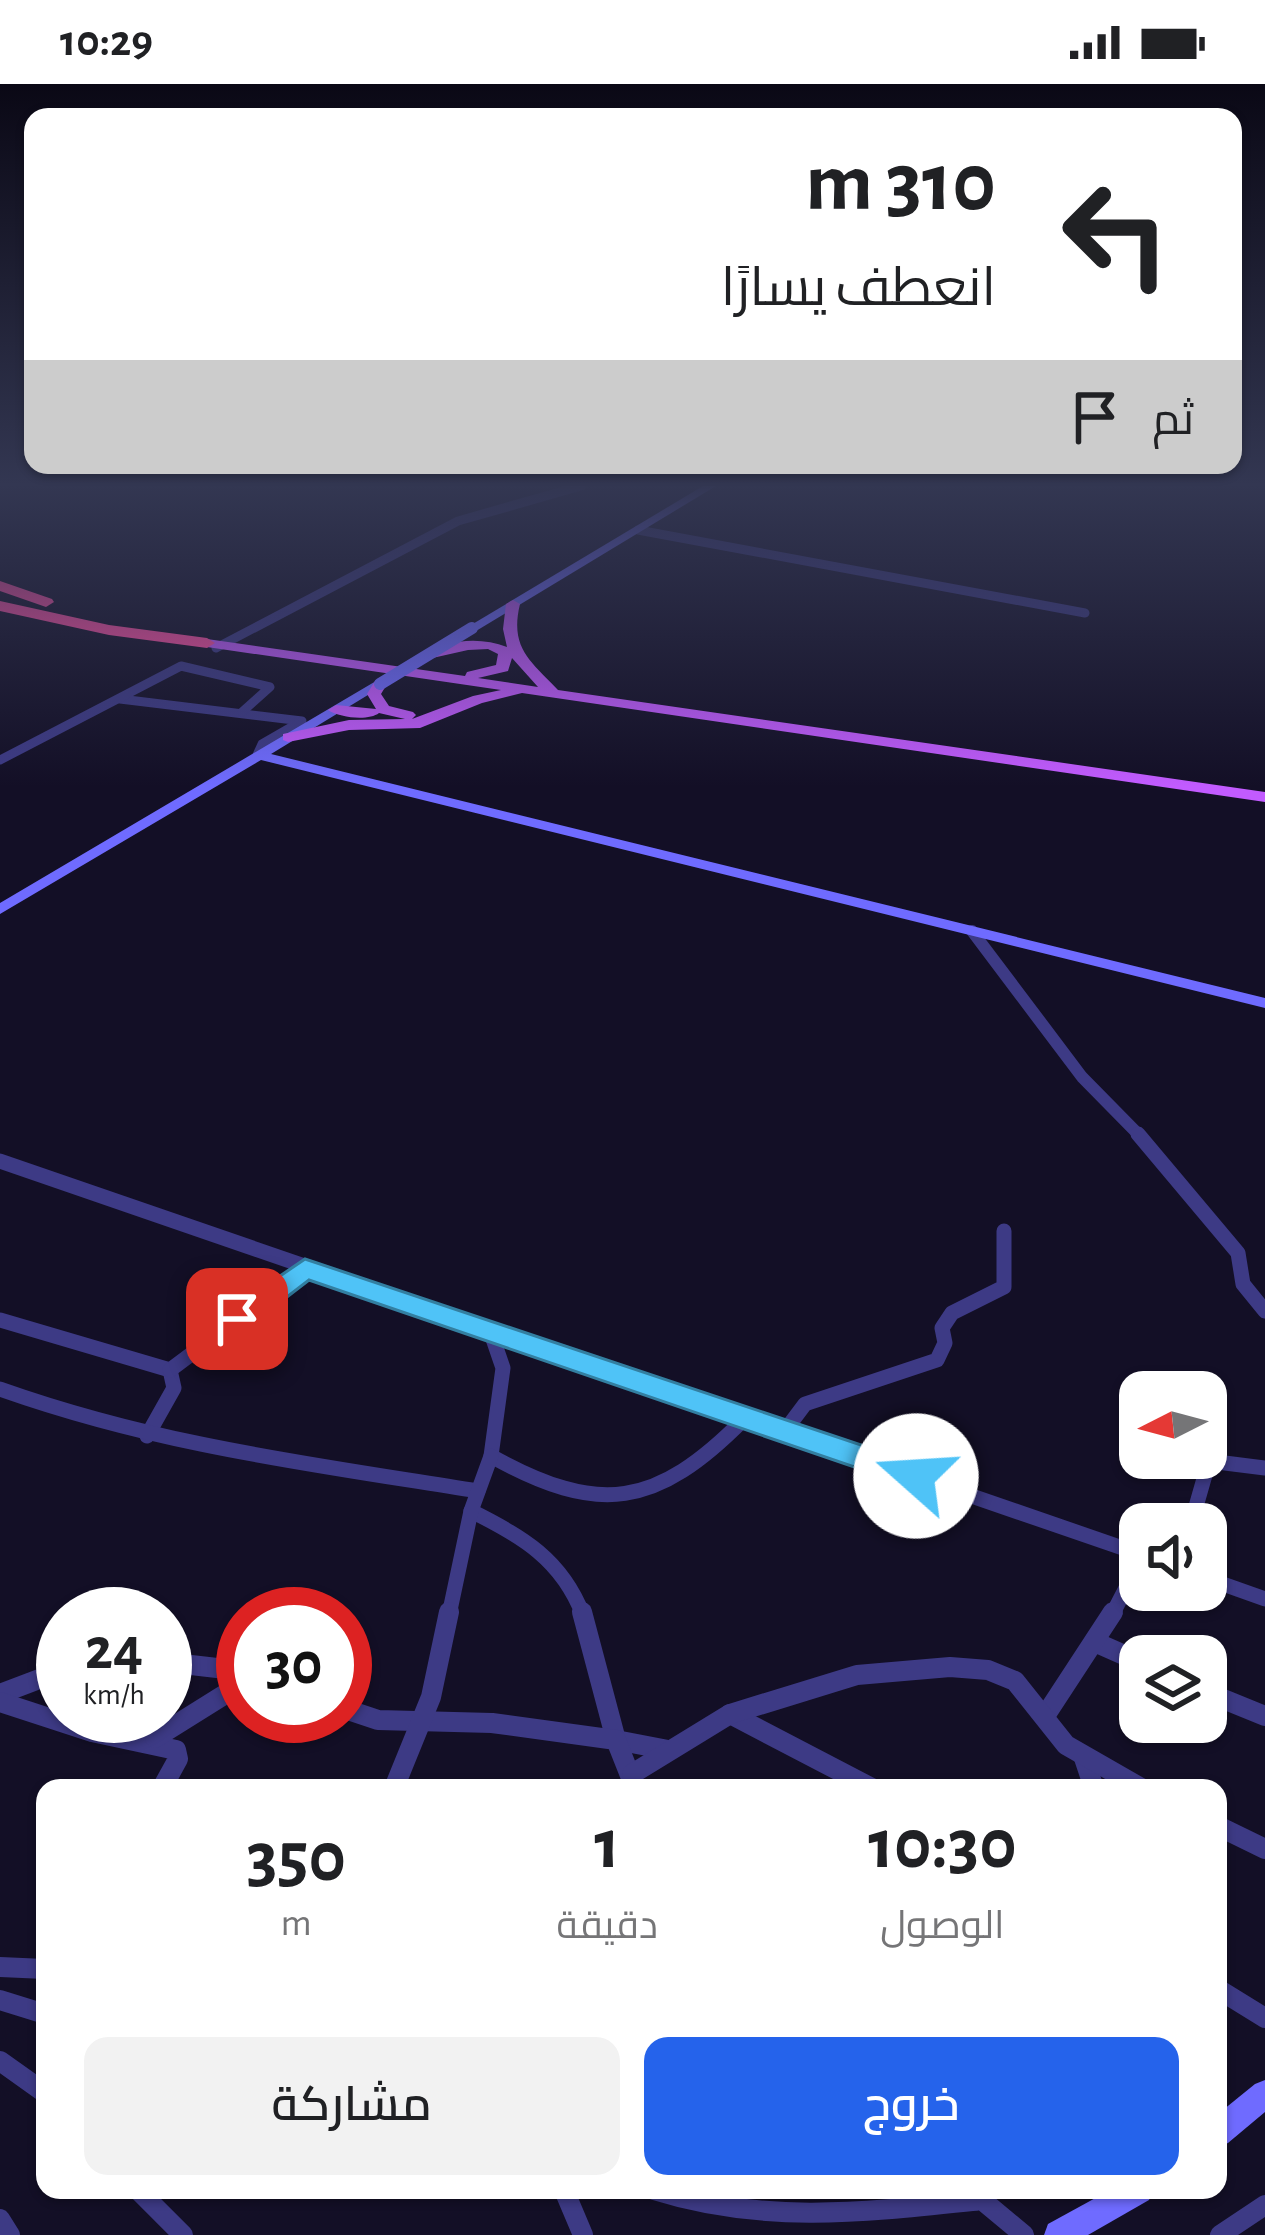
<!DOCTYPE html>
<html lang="ar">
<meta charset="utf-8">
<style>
body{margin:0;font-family:"Alegreya Sans",Cairo,sans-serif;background:#f2f2f2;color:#202124;direction:rtl;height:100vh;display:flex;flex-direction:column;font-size:45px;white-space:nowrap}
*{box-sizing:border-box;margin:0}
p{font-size:39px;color:#757577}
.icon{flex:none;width:66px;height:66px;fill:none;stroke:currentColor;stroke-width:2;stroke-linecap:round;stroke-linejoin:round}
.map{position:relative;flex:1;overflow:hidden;direction:ltr}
.drawer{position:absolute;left:36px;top:1695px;width:1191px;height:420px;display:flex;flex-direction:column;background:#fff;border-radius:24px;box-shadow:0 3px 9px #0004;direction:rtl}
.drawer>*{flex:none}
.guide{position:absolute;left:24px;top:24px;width:1218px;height:366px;border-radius:24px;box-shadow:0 3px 9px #0004;direction:rtl;background:#fff;color:#202124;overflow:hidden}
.needle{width:78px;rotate:264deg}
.buttons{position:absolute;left:1119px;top:1287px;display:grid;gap:24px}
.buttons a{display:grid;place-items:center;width:108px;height:108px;border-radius:24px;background:#fff;box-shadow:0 3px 9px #0004;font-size:60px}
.speed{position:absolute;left:36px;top:1503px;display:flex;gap:24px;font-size:60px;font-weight:700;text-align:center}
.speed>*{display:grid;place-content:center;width:156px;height:156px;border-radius:50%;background:#fff;box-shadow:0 3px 9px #0004;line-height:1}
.speed small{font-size:30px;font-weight:400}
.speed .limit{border:18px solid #d22;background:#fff;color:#111}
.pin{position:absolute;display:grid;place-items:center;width:102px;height:102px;color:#fff;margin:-51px;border-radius:24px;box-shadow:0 6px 18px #0006}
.me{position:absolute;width:132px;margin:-66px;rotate:289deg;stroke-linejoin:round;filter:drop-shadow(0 0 9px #0008)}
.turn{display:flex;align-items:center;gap:42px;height:252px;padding:0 48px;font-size:54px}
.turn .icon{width:156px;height:156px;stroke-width:2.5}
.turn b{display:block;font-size:84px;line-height:102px}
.then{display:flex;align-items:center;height:114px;padding:0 48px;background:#0003;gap:24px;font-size:45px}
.eta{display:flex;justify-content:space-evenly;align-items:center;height:204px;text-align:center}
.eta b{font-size:72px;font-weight:600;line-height:84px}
.primary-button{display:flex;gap:24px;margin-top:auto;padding:24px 48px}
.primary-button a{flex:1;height:138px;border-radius:24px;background:#2563eb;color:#fff;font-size:48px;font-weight:600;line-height:138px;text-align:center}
.primary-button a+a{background:#f2f2f2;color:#202124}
.status{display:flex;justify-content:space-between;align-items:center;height:84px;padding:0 60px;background:#fff;direction:ltr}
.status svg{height:33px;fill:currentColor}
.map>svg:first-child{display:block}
</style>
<div class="status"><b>10:29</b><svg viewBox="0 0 49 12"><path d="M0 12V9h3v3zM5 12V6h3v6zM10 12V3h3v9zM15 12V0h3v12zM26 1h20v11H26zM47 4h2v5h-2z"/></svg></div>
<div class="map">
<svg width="1265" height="2151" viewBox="0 0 1265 2151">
<rect width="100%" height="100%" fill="#130f26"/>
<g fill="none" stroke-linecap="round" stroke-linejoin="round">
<g stroke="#3d3a85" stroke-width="9">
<polyline points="638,446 1085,529"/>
<polyline points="216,564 458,437 581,402"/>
<polyline points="120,615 302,637 262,660 257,671"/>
<polyline points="0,676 181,582 270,603 242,628"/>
</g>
<polyline stroke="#3d3a85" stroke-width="12" points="972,847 1082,993 1141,1053"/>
<g stroke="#3d3a85" stroke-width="15">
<polyline points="1138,1050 1238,1169 1243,1200 1265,1227"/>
<polyline points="0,1077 1140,1470"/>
<polyline points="0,1236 170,1286 174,1304 147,1352"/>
<path d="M491,1249L503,1284L491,1372C599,1432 656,1424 744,1335"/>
<polyline points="170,1286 305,1185"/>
<path d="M0,1305C161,1362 311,1380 478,1407"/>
<polyline points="784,1348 805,1320 937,1276 945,1259 942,1244 952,1229 1004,1203 1004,1147"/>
<path d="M471,1427C522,1452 562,1476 583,1531"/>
<polyline points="1191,1440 1209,1377 1265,1384"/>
<polyline points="1206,1494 1265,1515"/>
<polyline points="449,1531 471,1427 491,1372"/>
<polyline points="1112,1531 1140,1477"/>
</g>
<g stroke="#3d3a85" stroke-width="20">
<polyline points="582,1528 616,1656 668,1666"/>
<polyline points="1097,1559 1140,1578"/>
<polyline points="165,1578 243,1587"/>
<polyline points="1206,1608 1265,1632"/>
<polyline points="0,1610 63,1586"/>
<polyline points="0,1618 92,1648 176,1666 178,1675 162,1704"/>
<polyline points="345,1625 378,1636 492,1639 616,1656 635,1704"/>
<polyline points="730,1630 872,1704"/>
<polyline points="1045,1632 1113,1528"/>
<polyline points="155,1654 243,1599"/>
<polyline points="1084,1674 1094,1704"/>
<polyline points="632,1690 730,1630 857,1591 950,1583 988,1586 1015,1597 1066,1661 1141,1704"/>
<polyline points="394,1704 431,1613 449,1528"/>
<polyline points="1218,1742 1265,1765"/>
<polyline points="0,1883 45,1885"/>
<polyline points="1218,1905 1265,1934"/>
<polyline points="0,1916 45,1930"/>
<polyline points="0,1977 45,2009"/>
<polyline points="138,2106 183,2151"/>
<polyline points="564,2106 583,2151"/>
<path d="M654,2106C765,2141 868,2128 982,2116L1024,2151"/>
<polyline points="0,2135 10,2151"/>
<polyline points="1220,2151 1265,2121"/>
</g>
<g fill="#6f6bff" fill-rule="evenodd">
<polygon points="703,402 716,402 476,547 466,544"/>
<polygon points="376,597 386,600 271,670 1265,914 1265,924 261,676 0,830 0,819"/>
<polygon points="1265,1996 1265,2028 1228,2059 1218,2063 1218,2030 1255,2000"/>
<polygon points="1110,2106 1154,2106 1149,2116 1088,2151 1044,2151 1048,2140"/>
</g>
<path fill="#c25bff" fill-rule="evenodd" d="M513,516L520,520C509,565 532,578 558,606L1265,708V718L522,609L482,619L420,644L349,646L288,658L283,656V650L349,636L405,635L379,629C369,637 340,634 328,626L336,621L376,625L367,610L375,597L380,596L387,600L381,610L389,622L413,628L416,631L412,635L473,612L501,606L207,563L200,559L207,555L465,592L467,588L496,581L498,570L488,565L468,566L428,575L421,571C446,556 479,552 507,563L503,545L506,520ZM512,574L538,603L478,594L508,587Z"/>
<g fill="#ff4fa3" fill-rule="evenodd">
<polygon points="0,497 52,515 54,518 46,523 0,507"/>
<polygon points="0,517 109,541 207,554 215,559 207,564 109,551 0,527"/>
</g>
<polyline stroke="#6f6bff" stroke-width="12" points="380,600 472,544"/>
</g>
<linearGradient id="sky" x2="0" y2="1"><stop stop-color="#0a0815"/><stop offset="0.57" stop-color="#333752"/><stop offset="1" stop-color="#333752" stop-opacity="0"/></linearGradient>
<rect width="1265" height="703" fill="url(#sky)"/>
<polygon fill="#4fc3f7" stroke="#337fa1" stroke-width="3" points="305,1175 927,1383 932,1392 927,1400 904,1400 309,1196 248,1243 227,1243 222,1235 227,1228"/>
</svg>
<div class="buttons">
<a><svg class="needle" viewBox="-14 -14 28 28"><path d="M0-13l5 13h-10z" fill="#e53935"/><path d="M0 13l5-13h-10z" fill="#757577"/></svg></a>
<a><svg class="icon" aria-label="sound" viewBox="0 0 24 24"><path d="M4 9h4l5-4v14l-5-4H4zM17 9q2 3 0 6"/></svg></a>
<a><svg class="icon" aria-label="layers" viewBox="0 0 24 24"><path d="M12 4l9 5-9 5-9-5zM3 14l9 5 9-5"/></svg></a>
</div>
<div class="speed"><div>24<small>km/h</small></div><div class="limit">30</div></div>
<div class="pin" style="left:237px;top:1235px;background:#d93025"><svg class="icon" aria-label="arrive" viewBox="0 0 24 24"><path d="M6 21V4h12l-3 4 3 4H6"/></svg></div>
<svg class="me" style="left:916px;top:1392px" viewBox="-20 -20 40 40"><circle r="19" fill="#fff"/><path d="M0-13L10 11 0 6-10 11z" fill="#4fc3f7"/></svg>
<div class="guide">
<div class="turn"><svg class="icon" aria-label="left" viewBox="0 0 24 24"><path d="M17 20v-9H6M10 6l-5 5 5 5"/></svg><div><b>310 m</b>انعطف يسارًا</div></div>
<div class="then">ثم<svg class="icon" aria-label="arrive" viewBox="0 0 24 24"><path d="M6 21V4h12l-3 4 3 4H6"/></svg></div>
</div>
<section class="drawer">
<div class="eta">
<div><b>10:30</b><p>الوصول</p></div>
<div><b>1</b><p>دقيقة</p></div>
<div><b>350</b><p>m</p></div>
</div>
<div class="primary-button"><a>خروج</a><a>مشاركة</a></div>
</section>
</div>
